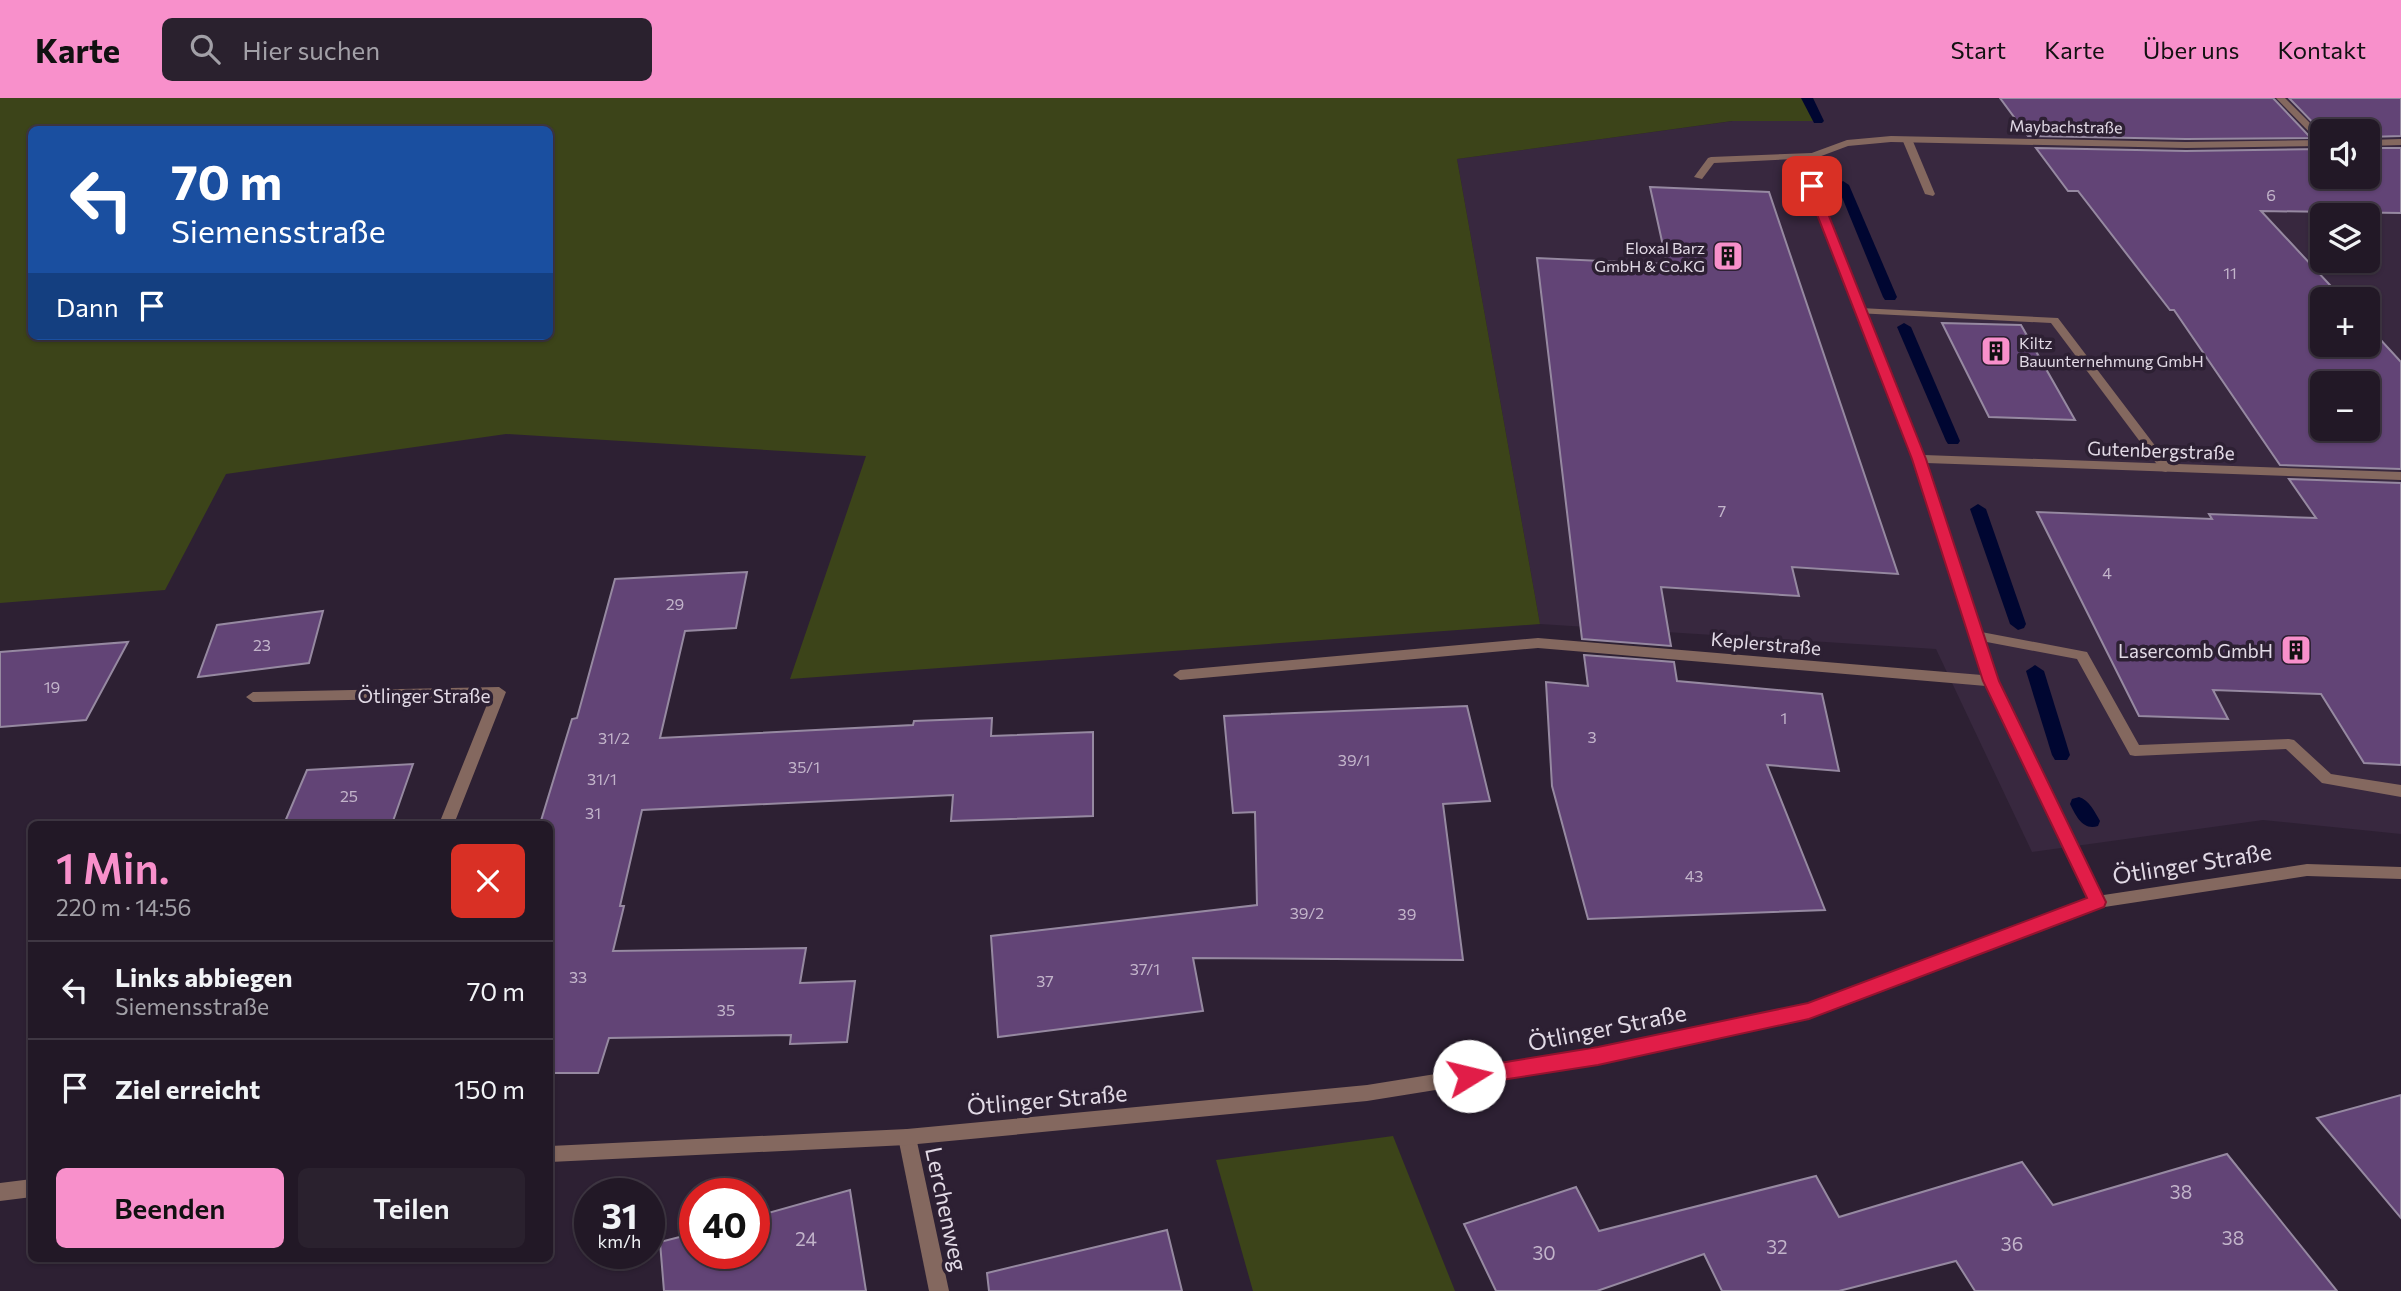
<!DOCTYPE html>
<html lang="de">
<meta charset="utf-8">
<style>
body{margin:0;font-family:Commissioner,sans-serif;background:#2a212e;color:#f1f3f6;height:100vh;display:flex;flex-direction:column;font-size:26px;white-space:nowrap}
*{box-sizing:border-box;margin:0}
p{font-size:23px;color:#a2a0a7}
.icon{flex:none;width:38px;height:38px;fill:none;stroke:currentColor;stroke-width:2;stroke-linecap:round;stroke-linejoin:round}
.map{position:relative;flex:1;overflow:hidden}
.side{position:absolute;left:28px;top:723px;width:525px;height:441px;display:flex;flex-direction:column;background:#221826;border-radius:10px;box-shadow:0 2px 5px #0004,0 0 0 2px #3f3743}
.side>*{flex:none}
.hud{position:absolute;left:28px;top:28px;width:525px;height:214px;border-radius:10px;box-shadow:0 2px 5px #0004,0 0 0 2px #3f3743;background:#1a4fa0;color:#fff;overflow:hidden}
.buttons{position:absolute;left:2310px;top:21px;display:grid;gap:14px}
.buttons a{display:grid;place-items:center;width:70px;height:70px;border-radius:10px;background:#221826;box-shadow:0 2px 5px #0004,0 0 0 2px #3f3743;font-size:35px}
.speed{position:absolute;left:574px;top:1080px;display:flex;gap:14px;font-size:35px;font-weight:700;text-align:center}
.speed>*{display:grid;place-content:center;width:91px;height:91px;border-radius:50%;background:#221826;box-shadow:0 2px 5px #0004,0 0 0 2px #3f3743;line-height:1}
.speed small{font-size:18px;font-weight:400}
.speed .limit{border:10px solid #d22;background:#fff;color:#111}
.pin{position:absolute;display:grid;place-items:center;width:60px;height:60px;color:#fff;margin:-30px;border-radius:14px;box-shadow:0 4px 10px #0006}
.me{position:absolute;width:77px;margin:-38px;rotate:81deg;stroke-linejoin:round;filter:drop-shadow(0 0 5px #0008)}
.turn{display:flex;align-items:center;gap:24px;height:147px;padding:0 28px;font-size:32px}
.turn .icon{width:91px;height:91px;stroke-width:2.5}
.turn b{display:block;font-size:49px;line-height:60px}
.then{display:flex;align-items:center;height:66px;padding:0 28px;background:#0003;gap:14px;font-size:26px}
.round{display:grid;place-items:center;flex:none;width:74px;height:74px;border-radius:10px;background:#2a212e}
.summary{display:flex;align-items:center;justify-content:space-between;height:119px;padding:0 28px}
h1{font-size:42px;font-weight:600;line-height:52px;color:#f890cb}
.action{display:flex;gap:14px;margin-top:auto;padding:14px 28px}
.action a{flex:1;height:80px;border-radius:10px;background:#f890cb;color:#111;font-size:28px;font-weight:600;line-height:80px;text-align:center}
.action a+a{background:#2a212e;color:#f1f3f6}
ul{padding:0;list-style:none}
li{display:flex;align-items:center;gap:21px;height:98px;padding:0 28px;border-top:2px solid #3f3743}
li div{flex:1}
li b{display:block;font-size:26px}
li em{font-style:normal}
header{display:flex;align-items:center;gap:42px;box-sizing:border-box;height:98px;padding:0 35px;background:#f890cb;color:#111}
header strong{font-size:33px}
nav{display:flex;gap:38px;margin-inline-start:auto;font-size:24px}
.search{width:490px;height:63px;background:#2a212e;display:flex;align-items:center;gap:18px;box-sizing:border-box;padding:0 24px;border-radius:10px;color:#a2a0a7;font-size:26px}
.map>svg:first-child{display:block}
</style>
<header>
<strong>Karte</strong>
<div class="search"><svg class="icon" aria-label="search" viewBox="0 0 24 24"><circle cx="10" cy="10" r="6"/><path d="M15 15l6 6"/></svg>Hier suchen</div>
<nav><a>Start</a><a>Karte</a><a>Über uns</a><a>Kontakt</a></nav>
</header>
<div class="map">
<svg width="2401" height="1193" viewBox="0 0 2401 1193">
<rect width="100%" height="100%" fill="#2d2033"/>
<path fill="#38283f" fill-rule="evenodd" d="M1807,0H2401V736L2263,722L2032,754L1936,551L1540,526L1457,61L1733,23H1817ZM2322,33H2368V79H2322ZM2322,117H2368V163H2322ZM2322,201H2368V247H2322ZM2322,285H2368V331H2322Z"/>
<g fill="#3c4419" fill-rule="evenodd">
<path d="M0,0H1807L1818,23H1732L1457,61L1540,526L790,581L866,358L506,336L226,376L165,492L0,505ZM32,32H550V238H32Z"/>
<polygon points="1393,1038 1455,1193 1253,1193 1216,1062"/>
</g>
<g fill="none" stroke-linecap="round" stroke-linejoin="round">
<g fill="#000631" fill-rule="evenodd">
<polygon points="1801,0 1813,0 1824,23 1822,25 1814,25"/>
<polygon points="1843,83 1849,87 1897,199 1895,202 1885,202 1883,199 1837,87"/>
<polygon points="1904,225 1911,229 1960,343 1958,346 1948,346 1946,343 1897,229"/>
<polygon points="1978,406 1986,411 2026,526 2024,530 2018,532 2010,526 1970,411"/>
<polygon points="2035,567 2044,573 2070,657 2067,662 2055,662 2052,657 2026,573"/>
<path d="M2079,699C2089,702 2095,714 2100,723L2098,728C2083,733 2076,718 2070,706L2072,701Z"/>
</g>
</g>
<g fill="#624476" stroke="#9689a1" stroke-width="2" fill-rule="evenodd">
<polygon points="2000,0 2273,0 2311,40 2186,41 2028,38"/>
<polygon points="2289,0 2401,0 2401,38 2368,39 2368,33 2322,34"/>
<path d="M2036,50L2186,53L2322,51V79H2368V50H2401V115L2261,113L2343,201H2322V247H2368V228L2401,264V371L2280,367L2174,212H2170L2078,93H2068ZM2322,285H2368V331H2322Z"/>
<polygon points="1650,89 1769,94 1898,476 1792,469 1799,498 1661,489 1671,548 1582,541 1537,160 1667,166"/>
<polygon points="1942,225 2021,227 2075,322 1989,319"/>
<polygon points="2289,381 2401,385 2401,667 2364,665 2321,596 2213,592 2228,621 2139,618 2037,414 2212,421 2209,416 2316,420"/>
<polygon points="747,474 736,530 685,533 660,640 913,627 914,623 992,620 991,638 1093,634 1093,718 951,723 953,697 642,712 620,808 624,808 613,853 806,850 800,885 855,883 847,944 790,946 791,937 609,940 598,975 550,975 550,726 540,726 572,621 577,620 615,481"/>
<polygon points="323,513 309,565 198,579 217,527"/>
<polygon points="128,544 86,622 0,629 0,554"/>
<polygon points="1584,557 1674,564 1677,583 1822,596 1839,673 1767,667 1825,812 1588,821 1552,688 1546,584 1588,588"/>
<polygon points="1467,608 1490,703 1443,706 1463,862 1193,860 1203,913 998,939 991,838 1257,807 1255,714 1233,715 1224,618"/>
<polygon points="413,666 393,723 284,726 307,672"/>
<polygon points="2401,997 2401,1120 2317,1020"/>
<polygon points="2227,1056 2337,1193 1975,1193 1956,1163 1839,1193 1722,1193 1704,1156 1597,1193 1496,1193 1464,1126 1576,1089 1599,1133 1816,1078 1839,1119 2022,1064 2053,1107"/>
<polygon points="850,1092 866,1193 664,1193 660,1144 695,1135 695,1155 754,1155 754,1119"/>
<polygon points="1167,1132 1182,1193 989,1193 987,1175"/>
</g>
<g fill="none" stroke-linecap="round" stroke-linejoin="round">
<g fill="#84685f" fill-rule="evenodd">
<polygon points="2276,0 2285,0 2322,37 2322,45 2319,44"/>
<polygon points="1904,39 1912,41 1935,96 1933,98 1925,96 1902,41"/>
<polygon points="1812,55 1815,56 1815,60 1714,65 1702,81 1694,79 1708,60 1711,59"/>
<polygon points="1860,210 2058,220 2172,370 2166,374 2162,373 2051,225 1856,215 1856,211"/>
<polygon points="1976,533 2087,554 2139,647 2289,641 2294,642 2331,676 2401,687 2401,699 2322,685 2286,651 2135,658 2130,657 2077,561 1971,541 1969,538"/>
<polygon points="1538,540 1545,545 1538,550 1180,582 1173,577 1180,572"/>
<polygon points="499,589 506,594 454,726 439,726 490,599 253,604 246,599 253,594"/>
</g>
<g fill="#84685f" fill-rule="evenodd">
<polygon points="1891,38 2186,44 2322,42 2322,48 2186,50 1891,44 1848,48 1816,60 1812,75 1924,357 2401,374 2401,382 1926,365 1998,583 2105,804 2103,809 2097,810 2091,809 2089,804 1986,588 1538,550 1531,545 1538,540 1982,577 1913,361 1802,75 1809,56 1847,42"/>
<polygon points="2401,41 2401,47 2368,48 2368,42"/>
<polygon points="907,1031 913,1033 916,1039 949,1193 929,1193 898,1039 901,1033"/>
</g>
<g fill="#84685f" fill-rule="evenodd">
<polygon points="2307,766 2401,769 2401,781 2307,778 2098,810 1809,920 1598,966 1367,1003 907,1047 550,1064 550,1048 907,1031 1367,987 1598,950 1808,906 2097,798"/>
<polygon points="32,1081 32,1099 0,1103 0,1085"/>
</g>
</g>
<polygon fill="#e11d48" stroke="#92132f" stroke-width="2" points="1812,85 1817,88 1926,361 1999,583 2106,804 2104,809 1809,921 1598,967 1469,987 1462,985 1459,978 1462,972 1469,970 1598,949 1808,905 2087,800 1983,583 1912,361 1806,88"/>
<defs>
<g id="building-square" transform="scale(1.575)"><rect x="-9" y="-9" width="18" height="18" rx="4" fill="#f890cb" stroke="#2d2033"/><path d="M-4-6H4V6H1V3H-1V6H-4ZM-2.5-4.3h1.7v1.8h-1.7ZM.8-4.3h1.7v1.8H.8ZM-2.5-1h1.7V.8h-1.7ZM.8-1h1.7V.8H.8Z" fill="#111"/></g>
</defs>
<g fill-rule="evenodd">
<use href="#building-square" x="1728" y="158"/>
<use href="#building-square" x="1996" y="253"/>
<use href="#building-square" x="2296" y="552"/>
</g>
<g text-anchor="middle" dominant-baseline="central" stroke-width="7" stroke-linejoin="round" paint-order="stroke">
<g font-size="16" fill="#e2dae6" stroke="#2d2033">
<text transform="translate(2066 28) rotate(1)">Maybachstraße</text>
</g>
<g font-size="16" fill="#c2b4ca">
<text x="2271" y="96">6</text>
<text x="2230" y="174">11</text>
<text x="1722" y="412">7</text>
<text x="2107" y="474">4</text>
<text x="675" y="505">29</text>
<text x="262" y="546">23</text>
<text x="52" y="588">19</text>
<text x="1784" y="619">1</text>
<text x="1592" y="638">3</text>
<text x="614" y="639">31/2</text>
<text x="1354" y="661">39/1</text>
<text x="804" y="668">35/1</text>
<text x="602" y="680">31/1</text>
<text x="349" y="697">25</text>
<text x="593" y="714">31</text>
<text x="1694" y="777">43</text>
<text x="1307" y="814">39/2</text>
<text x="1407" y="815">39</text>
<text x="1145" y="870">37/1</text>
<text x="578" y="878">33</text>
<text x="1045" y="882">37</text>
<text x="726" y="911">35</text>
</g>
<g font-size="16" fill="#e2dae6" stroke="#2d2033" text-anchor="end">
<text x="1705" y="149">Eloxal Barz<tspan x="1705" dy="18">GmbH &amp; Co.KG</tspan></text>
<text x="2019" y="244" text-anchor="start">Kiltz<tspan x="2019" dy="18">Bauunternehmung GmbH</tspan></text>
</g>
<g font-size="19" fill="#e2dae6" stroke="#2d2033">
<text transform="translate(2161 352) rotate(2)">Gutenbergstraße</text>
<text transform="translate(1766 545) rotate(5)">Keplerstraße</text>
<text x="424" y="597">Ötlinger Straße</text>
</g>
<g font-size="19" fill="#e2dae6" stroke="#2d2033" text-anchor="end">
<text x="2273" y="552">Lasercomb GmbH</text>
</g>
<g font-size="19" fill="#c2b4ca">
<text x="2181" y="1093">38</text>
<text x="2233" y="1139">38</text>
<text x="806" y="1140">24</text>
<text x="2012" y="1145">36</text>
<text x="1777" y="1148">32</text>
<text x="1544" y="1154">30</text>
</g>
<g font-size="23" fill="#e2dae6" stroke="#2d2033">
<text transform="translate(2192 765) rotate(-9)">Ötlinger Straße</text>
<text transform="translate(1607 929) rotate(-11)">Ötlinger Straße</text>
<text transform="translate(1047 1001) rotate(-5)">Ötlinger Straße</text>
<text transform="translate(947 1111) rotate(78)">Lerchenweg</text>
</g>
</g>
</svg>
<div class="buttons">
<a><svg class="icon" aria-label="sound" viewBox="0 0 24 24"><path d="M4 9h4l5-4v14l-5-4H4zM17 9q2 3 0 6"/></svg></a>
<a><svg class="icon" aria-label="layers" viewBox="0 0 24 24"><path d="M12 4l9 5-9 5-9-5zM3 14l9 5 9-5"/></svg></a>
<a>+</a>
<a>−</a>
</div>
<div class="speed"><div>31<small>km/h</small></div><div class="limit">40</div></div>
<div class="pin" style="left:1812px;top:88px;background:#d93025"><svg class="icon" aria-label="arrive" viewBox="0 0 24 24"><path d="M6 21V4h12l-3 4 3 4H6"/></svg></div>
<svg class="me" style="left:1469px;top:978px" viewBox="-20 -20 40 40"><circle r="19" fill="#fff"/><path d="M0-13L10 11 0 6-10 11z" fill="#e11d48"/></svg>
<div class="hud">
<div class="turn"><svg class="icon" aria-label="left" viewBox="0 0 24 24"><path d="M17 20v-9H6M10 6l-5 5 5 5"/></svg><div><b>70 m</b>Siemensstraße</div></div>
<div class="then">Dann<svg class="icon" aria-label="arrive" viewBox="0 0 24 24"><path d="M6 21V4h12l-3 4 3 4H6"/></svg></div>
</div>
<section class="side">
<div class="summary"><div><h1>1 Min.</h1><p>220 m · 14:56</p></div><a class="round" style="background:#d93025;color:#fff"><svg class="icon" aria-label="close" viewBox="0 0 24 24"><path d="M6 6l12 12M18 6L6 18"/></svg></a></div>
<ul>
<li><svg class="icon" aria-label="left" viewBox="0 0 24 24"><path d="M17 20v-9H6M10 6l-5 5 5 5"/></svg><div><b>Links abbiegen</b><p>Siemensstraße</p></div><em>70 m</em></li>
<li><svg class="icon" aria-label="arrive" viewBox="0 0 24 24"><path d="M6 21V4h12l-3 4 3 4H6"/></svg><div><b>Ziel erreicht</b></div><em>150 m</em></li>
</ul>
<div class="action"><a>Beenden</a><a>Teilen</a></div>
</section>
</div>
